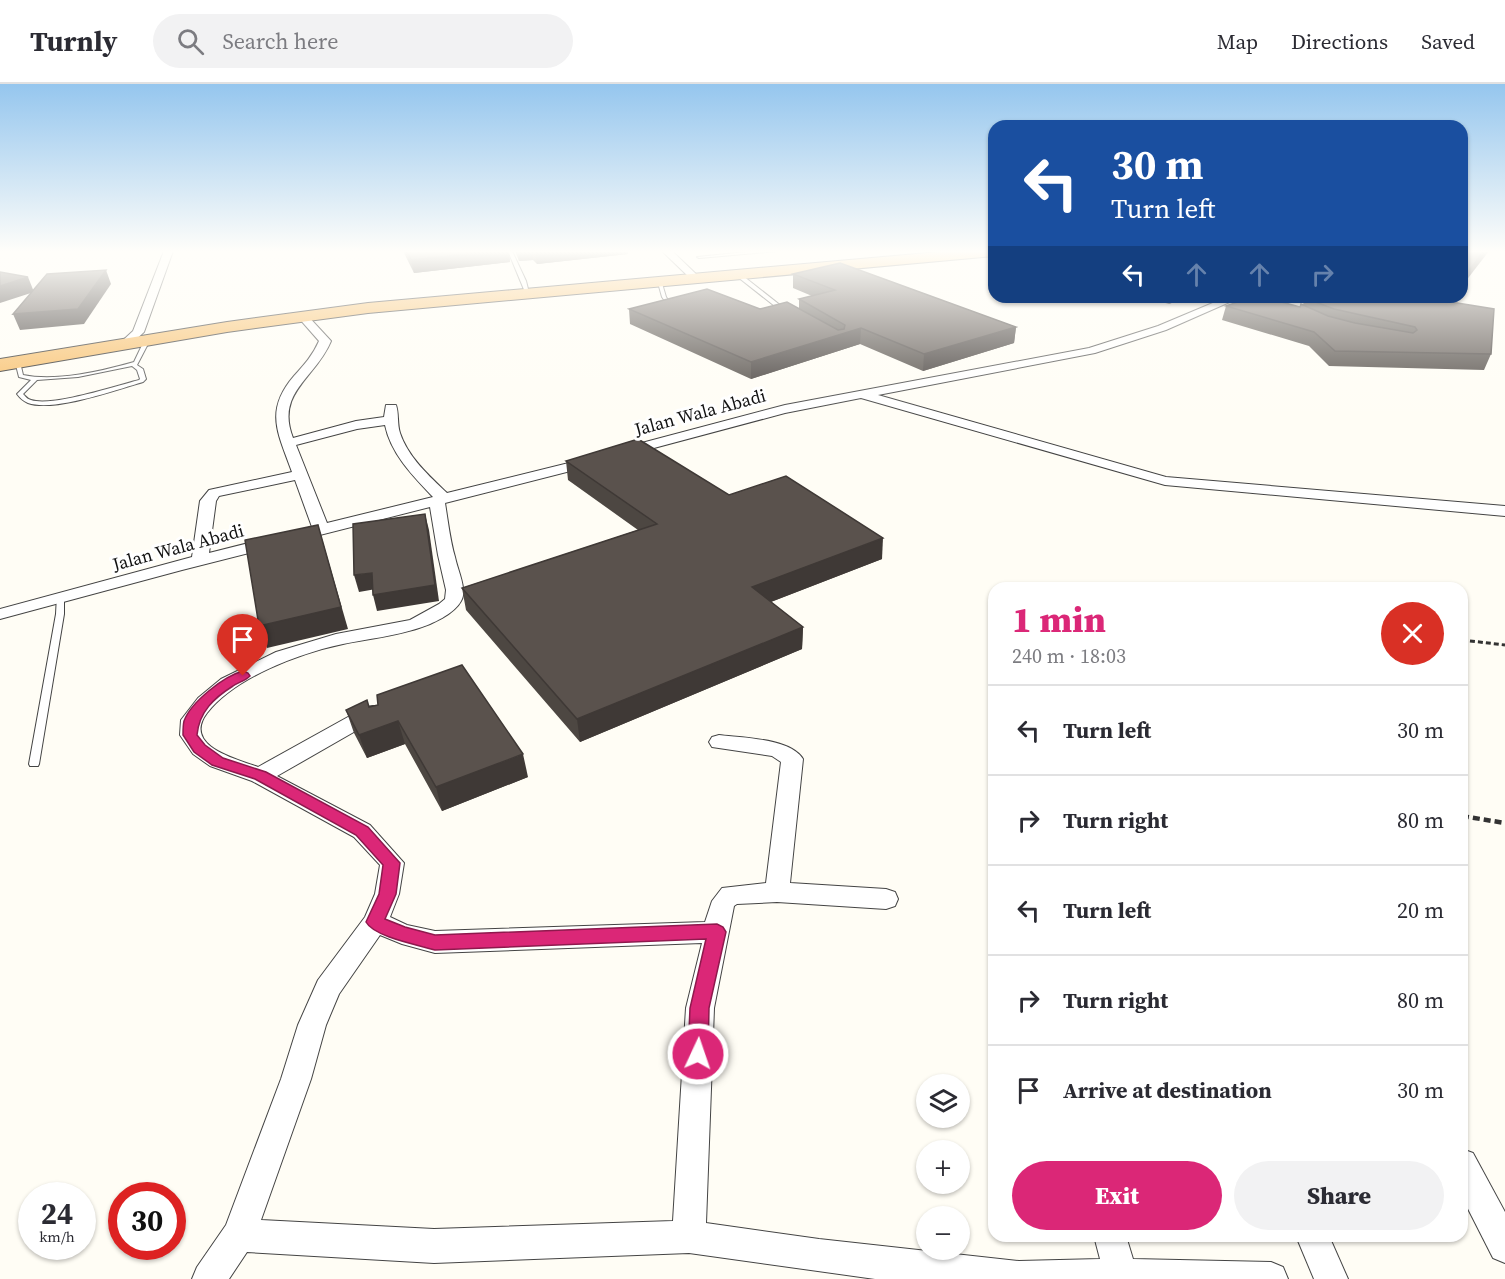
<!DOCTYPE html>
<meta charset="utf-8">
<style>
body{margin:0;font-family:"Source Serif 4",serif;background:#f2f2f3;color:#2b2b33;height:100vh;display:flex;flex-direction:column;font-size:22px;white-space:nowrap}
*{box-sizing:border-box;margin:0}
p{font-size:20px;color:#7c7c81}
.icon{flex:none;width:33px;height:33px;fill:none;stroke:currentColor;stroke-width:2;stroke-linecap:round;stroke-linejoin:round}
.map{position:relative;flex:1;overflow:hidden}
.side{position:absolute;left:988px;top:498px;width:480px;height:660px;display:flex;flex-direction:column;background:#fff;border-radius:18px;box-shadow:0 2px 4px #0004}
.side>*{flex:none}
.guide{position:absolute;left:988px;top:36px;width:480px;height:183px;border-radius:18px;box-shadow:0 2px 4px #0004;background:#1a4fa0;color:#fff;overflow:hidden}
.buttons{position:absolute;left:916px;top:990px;display:grid;gap:12px}
.buttons a{display:grid;place-items:center;width:54px;height:54px;border-radius:50%;background:#fff;box-shadow:0 2px 4px #0004;font-size:30px}
.speed{position:absolute;left:18px;top:1098px;display:flex;gap:12px;font-size:30px;font-weight:700;text-align:center}
.speed>*{display:grid;place-content:center;width:78px;height:78px;border-radius:50%;background:#fff;box-shadow:0 2px 4px #0004;line-height:1}
.speed small{font-size:15px;font-weight:400}
.speed .limit{border:9px solid #d22;background:#fff;color:#111}
.pin{position:absolute;display:grid;place-items:center;width:51px;height:51px;color:#fff;margin:-62px -26px;border-radius:50% 50% 50% 0;rotate:-45deg;box-shadow:0 0 6px #0007}
.pin .icon{rotate:45deg}
.me{position:absolute;width:66px;margin:-33px;rotate:3deg;stroke-linejoin:round;filter:drop-shadow(0 0 4px #0008)}
.turn{display:flex;align-items:center;gap:21px;height:126px;padding:0 24px;font-size:27px}
.turn .icon{width:78px;height:78px;stroke-width:2.5}
.turn b{display:block;font-size:42px;line-height:51px}
.lanes{display:flex;align-items:center;height:57px;padding:0 24px;background:#0003;justify-content:center;gap:30px;direction:ltr}
.lanes .off{opacity:.35}
.round{display:grid;place-items:center;flex:none;width:63px;height:63px;border-radius:32px;background:#f2f2f3}
.headline{display:flex;align-items:center;justify-content:space-between;height:102px;padding:0 24px}
h1{font-size:36px;font-weight:800;line-height:45px;color:#db2777}
.cta{display:flex;gap:12px;margin-top:auto;padding:12px 24px}
.cta a{flex:1;height:69px;border-radius:36px;background:#db2777;color:#fff;font-size:24px;font-weight:800;line-height:69px;text-align:center}
.cta a+a{background:#f2f2f3;color:#2b2b33}
ul{padding:0;list-style:none}
li{display:flex;align-items:center;gap:18px;height:90px;padding:0 24px;border-top:2px solid #e1e1e2}
li div{flex:1}
li b{display:block;font-size:22px}
li em{font-style:normal}
header{display:flex;align-items:center;gap:36px;box-sizing:border-box;height:84px;padding:0 30px;background:#fff;border-bottom:2px solid #e1e1e2}
header strong{font-size:28px}
nav{display:flex;gap:33px;margin-inline-start:auto;font-size:21px}
.search{width:420px;height:54px;background:#f2f2f3;display:flex;align-items:center;gap:15px;box-sizing:border-box;padding:0 21px;border-radius:33px;color:#7c7c81;font-size:22px}
.map>svg:first-child{display:block}
</style>
<header>
<strong>Turnly</strong>
<div class="search"><svg class="icon" aria-label="search" viewBox="0 0 24 24"><circle cx="10" cy="10" r="6"/><path d="M15 15l6 6"/></svg>Search here</div>
<nav><a>Map</a><a>Directions</a><a>Saved</a></nav>
</header>
<div class="map">
<svg width="1505" height="1195" viewBox="0 0 1505 1195">
<rect width="100%" height="100%" fill="#fffdf5"/>
<g fill="none" stroke-linecap="round" stroke-linejoin="round">
<g stroke="#444" stroke-width="2">
<g id="service">
<polygon points="508,167 512,167 526,197 529,209 525,208"/>
<polygon points="756,167 778,167 699,174 697,173"/>
<polygon points="734,188 738,188 785,225 785,227 781,227 734,190"/>
<polygon points="657,195 661,196 666,213 671,220 667,220 662,213"/>
<polygon points="1267,213 1280,215 1292,225 1288,226 1276,217"/>
<path d="M144,257L149,258L137,281L143,285L146,295L143,298C116,306 54,328 28,319C23,317 20,314 17,310L31,296L19,293L15,277L20,278L23,291C57,298 102,287 134,278ZM132,282L137,286L140,295L139,296C116,302 52,323 31,316C27,315 26,313 23,310L37,296L78,293Z"/>
<polygon points="57,511 60,511 64,513 64,530 39,680 38,682 30,682 29,680 56,530"/>
</g>
</g>
<g stroke="#444" stroke-width="2">
<g id="minor">
<polygon points="164,167 173,167 144,248 128,263 120,263 120,259 133,247"/>
<polygon points="662,167 672,167 697,191 697,195 691,195"/>
<polygon points="1227,213 1241,213 1166,246 1095,269 878,311 1166,393 1505,422 1505,432 1165,401 861,314 785,329 624,372 617,368 619,365 785,321 1089,264 1158,242"/>
<path d="M302,229L306,230L331,257C316,294 275,308 293,354L356,337L384,333L386,321H396C399,329 397,340 400,349C408,373 429,392 447,409L593,373L600,377L598,380L445,419C448,437 450,456 455,473C457,483 462,494 463,504C464,508 463,514 461,517C454,530 432,540 419,544C395,552 368,555 343,560C300,569 235,593 207,629C182,662 236,675 258,683L366,623L373,622L380,623L383,628L380,633L277,692L370,741L404,779L399,810L390,833L407,841L435,847L705,838L712,817L722,804L766,799L781,678L772,672L712,663L709,658L712,653L719,651C742,654 790,654 803,675L790,799L886,805L895,808L898,815L895,822L886,825L777,818L737,820L734,822L714,924L706,1139L819,1155L1019,1177L1100,1175L1094,1152H1126L1133,1175L1271,1178L1283,1183L1288,1195H875L689,1169L434,1179L247,1168L229,1195H192L197,1183L226,1141L281,995L298,941L318,896L365,833L375,810L380,781L354,753L252,697L210,682L193,670L180,651L181,636L198,614L221,595L276,568L336,550L410,536L439,520L445,515L446,506L438,471L430,423L182,486L0,535V525L192,473L200,417L209,406L292,388C278,349 264,327 294,292C304,281 313,271 319,257L297,232ZM385,341C391,370 413,392 433,413L327,439L296,361L357,345ZM295,396L312,443L209,469L216,417L219,412ZM380,851L402,860L435,869L702,859L686,924L673,1137L434,1145L261,1136L311,995L326,941L339,910Z"/>
<polygon points="1462,1065 1473,1069 1505,1128 1505,1179 1493,1174 1462,1113"/>
<polygon points="1296,1152 1329,1152 1348,1195 1314,1195"/>
</g>
</g>
<g stroke="#222" stroke-width="2">
<polygon id="trunk" points="950,167 994,167 994,172 368,229 227,248 0,287 0,275 227,238 368,219"/>
</g>
<polyline stroke="#333" stroke-width="3" stroke-dasharray="5 3" stroke-linecap="butt" points="1462,556 1505,561"/>
<polyline stroke="#333" stroke-width="4.5" stroke-dasharray="7 4" stroke-linecap="butt" points="1462,732 1505,739"/>
<use href="#service" fill="#fff" fill-rule="evenodd"/>
<use href="#minor" fill="#fff" fill-rule="evenodd"/>
<use href="#trunk" fill="#f7bc64" fill-rule="evenodd"/>
</g>
<g fill="#4d4742">
<polygon points="403,167 509,167 510,178 414,189"/>
<polygon points="515,167 628,167 628,170 537,180 533,176 519,177"/>
<polygon points="793,190 1016,243 1014,259 923,287 860,260 751,295 630,240 629,225 799,224 799,215 812,212 793,204"/>
<polygon points="1144,213 1187,213 1169,220"/>
<polygon points="1305,213 1454,213 1450,218 1491,270 1484,286 1329,282 1309,262 1222,236 1226,222 1300,223 1303,221"/>
<polygon points="566,377 729,411 882,475 771,518 803,543 802,565 580,658 466,526 462,504 638,446 568,396"/>
<polygon points="369,623 528,693 442,727 405,660 367,674 354,649 346,626"/>
</g>
<g fill="#3f3936">
<polygon points="495,167 509,167 510,178 414,189 411,176"/>
<polygon points="518,167 532,167 533,176 519,177"/>
<polygon points="628,167 628,170 537,180 535,168"/>
<polygon points="1484,167 1489,167 1462,202 1462,195"/>
<polygon points="106,186 111,200 84,240 20,246 13,230"/>
<polygon points="28,193 34,208 0,219 0,202"/>
<polygon points="1171,213 1187,213 1169,220"/>
<polygon points="1449,213 1454,213 1439,232 1445,217"/>
<polygon points="1016,243 1014,259 923,287 924,270"/>
<polygon points="861,244 860,260 751,295 751,278"/>
<polygon points="425,430 429,446 439,517 377,527 373,511"/>
<polygon points="318,441 348,545 267,564 259,542"/>
<polygon points="883,454 882,475 752,525 752,503"/>
<polygon points="372,489 376,505 359,508 354,491"/>
<polygon points="803,543 802,565 580,658 577,635"/>
<polygon points="398,637 405,660 367,674 359,651"/>
<polygon points="523,670 528,693 442,727 436,703"/>
</g>
<g fill="#5a524d" stroke="#3f3936" stroke-width="1.5">
<polygon points="407,167 495,167 411,176"/>
<polygon points="1462,167 1484,167 1462,195"/>
<polygon points="840,179 1016,243 924,270 861,244 751,278 629,225 707,205 760,225 787,218 838,246 844,245 845,241 799,215 835,206 793,190"/>
<polygon points="106,186 78,225 13,230 47,190"/>
<polygon points="0,188 28,193 0,202"/>
<polygon points="1252,213 1263,213 1300,223 1301,220 1328,232 1355,239 1413,249 1417,246 1415,243 1334,225 1305,214 1449,213 1445,217 1494,225 1491,270 1335,267 1314,248 1226,222"/>
<polygon points="638,355 729,411 786,392 883,454 752,503 803,543 577,635 462,504 657,440 566,377"/>
<polygon points="425,430 435,501 373,511 372,489 354,491 353,440"/>
<polygon points="318,441 341,523 259,542 245,456"/>
<polygon points="462,581 523,670 436,703 398,637 359,651 346,626 367,616 369,623 378,621 377,611"/>
</g>
<linearGradient id="sky" x2="0" y2="1"><stop stop-color="#95c6ee"/><stop offset="0.5" stop-color="#fffefa"/><stop offset="1" stop-color="#fffefa" stop-opacity="0"/></linearGradient>
<rect width="1505" height="335" fill="url(#sky)"/>
<path fill="#db2777" stroke="#8e194d" stroke-width="1.5" d="M243,587L248,589L250,592C245,597 239,598 233,602C214,614 199,628 197,651L205,661L223,674L266,688L368,743L400,779L396,810L385,835L405,843L435,851L717,840L723,843L726,848L709,924L708,970L705,976L698,979L691,976L688,970L690,924L706,855L435,866C419,861 374,853 366,838L379,810L383,781L356,751L255,695L212,681L194,668L183,651C183,647 183,641 184,637C191,618 224,592 243,587Z"/>
<g text-anchor="middle" dominant-baseline="central" stroke-width="6" stroke-linejoin="round" paint-order="stroke">
<g font-size="18" fill="#111" stroke="#fff">
<text transform="translate(700 328) rotate(-15)">Jalan Wala Abadi</text>
<text transform="translate(178 463) rotate(-15)">Jalan Wala Abadi</text>
</g>
</g>
</svg>
<div class="buttons">
<a><svg class="icon" aria-label="layers" viewBox="0 0 24 24"><path d="M12 4l9 5-9 5-9-5zM3 14l9 5 9-5"/></svg></a>
<a>+</a>
<a>−</a>
</div>
<div class="speed"><div>24<small>km/h</small></div><div class="limit">30</div></div>
<div class="pin" style="left:243px;top:592px;background:#d93025"><svg class="icon" aria-label="arrive" viewBox="0 0 24 24"><path d="M6 21V4h12l-3 4 3 4H6"/></svg></div>
<svg class="me" style="left:698px;top:970px" viewBox="-20 -20 40 40"><circle r="17" fill="#db2777" stroke="#fff" stroke-width="3"/><path d="M0-11L8 9 0 5-8 9z" fill="#fff"/></svg>
<div class="guide">
<div class="turn"><svg class="icon" aria-label="left" viewBox="0 0 24 24"><path d="M17 20v-9H6M10 6l-5 5 5 5"/></svg><div><b>30 m</b>Turn left</div></div>
<div class="lanes"><svg class="icon" aria-label="left" viewBox="0 0 24 24"><path d="M17 20v-9H6M10 6l-5 5 5 5"/></svg><svg class="icon off" aria-label="ahead" viewBox="0 0 24 24"><path d="M12 20V5M6 11l6-6 6 6"/></svg><svg class="icon off" aria-label="ahead" viewBox="0 0 24 24"><path d="M12 20V5M6 11l6-6 6 6"/></svg><svg class="icon off" aria-label="right" viewBox="0 0 24 24"><path d="M7 20v-9h11M14 6l5 5-5 5"/></svg></div>
</div>
<section class="side">
<div class="headline"><div><h1>1 min</h1><p>240 m · 18:03</p></div><a class="round" style="background:#d93025;color:#fff"><svg class="icon" aria-label="close" viewBox="0 0 24 24"><path d="M6 6l12 12M18 6L6 18"/></svg></a></div>
<ul>
<li><svg class="icon" aria-label="left" viewBox="0 0 24 24"><path d="M17 20v-9H6M10 6l-5 5 5 5"/></svg><div><b>Turn left</b></div><em>30 m</em></li>
<li><svg class="icon" aria-label="right" viewBox="0 0 24 24"><path d="M7 20v-9h11M14 6l5 5-5 5"/></svg><div><b>Turn right</b></div><em>80 m</em></li>
<li><svg class="icon" aria-label="left" viewBox="0 0 24 24"><path d="M17 20v-9H6M10 6l-5 5 5 5"/></svg><div><b>Turn left</b></div><em>20 m</em></li>
<li><svg class="icon" aria-label="right" viewBox="0 0 24 24"><path d="M7 20v-9h11M14 6l5 5-5 5"/></svg><div><b>Turn right</b></div><em>80 m</em></li>
<li><svg class="icon" aria-label="arrive" viewBox="0 0 24 24"><path d="M6 21V4h12l-3 4 3 4H6"/></svg><div><b>Arrive at destination</b></div><em>30 m</em></li>
</ul>
<div class="cta"><a>Exit</a><a>Share</a></div>
</section>
</div>
